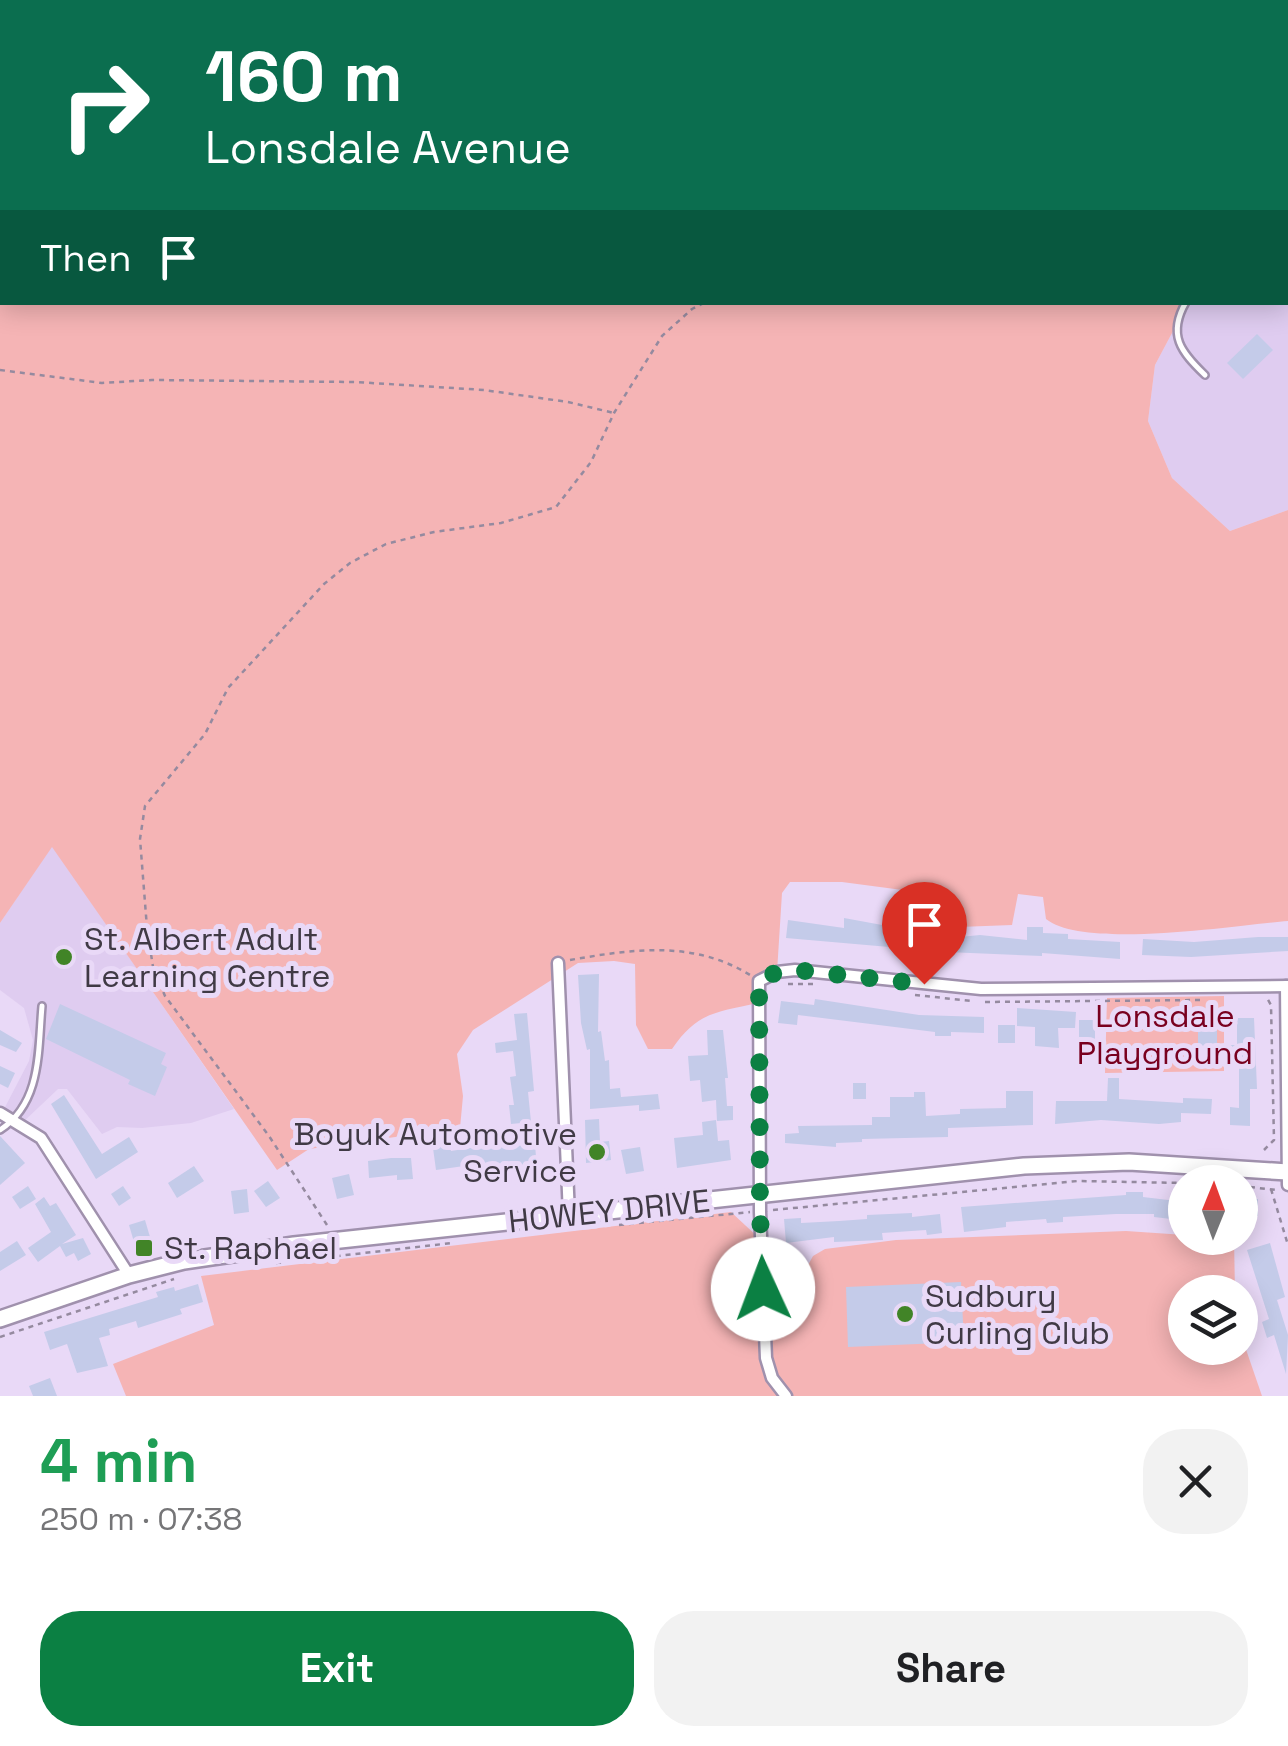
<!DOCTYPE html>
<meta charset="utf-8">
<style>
body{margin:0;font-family:"Space Grotesk",sans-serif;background:#f2f2f2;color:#202124;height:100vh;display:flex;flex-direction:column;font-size:38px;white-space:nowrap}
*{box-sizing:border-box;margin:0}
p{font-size:32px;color:#757577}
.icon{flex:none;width:55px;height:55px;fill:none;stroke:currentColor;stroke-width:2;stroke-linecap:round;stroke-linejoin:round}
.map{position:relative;height:1396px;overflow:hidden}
.drawer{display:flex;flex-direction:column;background:#fff;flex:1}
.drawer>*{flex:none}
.top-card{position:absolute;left:0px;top:0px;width:1290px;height:305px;box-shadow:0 5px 25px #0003;background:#0b6e4f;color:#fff;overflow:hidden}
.needle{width:65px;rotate:1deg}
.controls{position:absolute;left:1168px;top:1165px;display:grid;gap:20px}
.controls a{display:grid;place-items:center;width:90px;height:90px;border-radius:50%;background:#fff;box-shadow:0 5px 25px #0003;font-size:50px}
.pin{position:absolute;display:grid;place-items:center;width:85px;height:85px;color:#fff;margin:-102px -42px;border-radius:50% 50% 50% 0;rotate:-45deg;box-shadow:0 0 10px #0007}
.pin .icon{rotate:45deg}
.me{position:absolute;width:110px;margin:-55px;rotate:358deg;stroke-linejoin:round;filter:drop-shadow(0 0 8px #0008)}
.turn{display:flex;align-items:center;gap:35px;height:210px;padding:0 40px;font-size:45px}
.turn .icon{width:130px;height:130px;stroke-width:2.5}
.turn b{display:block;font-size:70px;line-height:85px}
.then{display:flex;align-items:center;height:95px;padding:0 40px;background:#0003;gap:20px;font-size:38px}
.round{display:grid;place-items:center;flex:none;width:105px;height:105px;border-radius:40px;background:#f2f2f2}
.headline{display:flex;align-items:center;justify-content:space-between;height:170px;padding:0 40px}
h1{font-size:60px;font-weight:700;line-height:75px;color:#1e9e55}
.action{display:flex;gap:20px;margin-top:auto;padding:20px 40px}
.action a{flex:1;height:115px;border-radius:40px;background:#0b8043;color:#fff;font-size:40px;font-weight:700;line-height:115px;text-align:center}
.action a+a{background:#f2f2f2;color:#202124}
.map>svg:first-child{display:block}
</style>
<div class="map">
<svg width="1288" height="1396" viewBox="0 0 1288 1396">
<rect width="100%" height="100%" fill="#e9d9f7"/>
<g fill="#dfccf0">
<polygon points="1288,189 1288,510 1230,531 1172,478 1148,421 1155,365 1188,303 1288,302"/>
<polygon points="52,846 234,1109 191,1123 142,1128 117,1127 102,1134 67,1089 58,1089 21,1124 2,1113 29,1061 33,1040 24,1008 0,990 0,923"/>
</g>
<g fill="#f5b4b5">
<polygon points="319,0 1288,0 1288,189 1288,2 318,2"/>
<path d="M0,276L2,302L1188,303L1155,365L1148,421L1172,478L1230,531L1288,510V921C1236,925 1085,950 1046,919L1043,897L1018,894L1012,925L959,927L942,890L910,891L842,882H790L782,893L777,972L758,981V1003C717,1012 697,1012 672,1049H648L636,1025L635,964L614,961L578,963L473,1030L457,1054L463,1096L460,1128L309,1149L277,1170L52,847L0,923Z"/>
<polygon points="1224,996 1224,1071 1105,1073 1107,998"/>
<polygon points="731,1212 760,1239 762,1272 788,1272 807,1267 813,1256 825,1249 896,1240 1126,1231 1185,1235 1185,1238 1234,1238 1235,1292 1185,1292 1185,1348 1240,1348 1240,1332 1262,1396 126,1396 113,1364 214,1325 201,1276"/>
</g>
<g fill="#c4cbe9">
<polygon points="1257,334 1273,350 1243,379 1227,363"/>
<polygon points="844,918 893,927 893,931 960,937 980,935 1027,940 1027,927 1043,927 1043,933 1068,934 1068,939 1120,942 1120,959 1042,953 1042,956 947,952 786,938 788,920 844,928"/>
<polygon points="1258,937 1288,937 1288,951 1191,957 1142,955 1143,939 1194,942"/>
<polygon points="599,974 598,1032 601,1031 605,1061 609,1060 610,1089 620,1088 621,1097 658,1094 660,1109 639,1111 639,1105 590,1109 590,1049 587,1050 581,1023 578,975"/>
<polygon points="815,999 919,1015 984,1017 984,1033 951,1032 951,1036 935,1036 935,1032 798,1015 797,1025 778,1023 781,1001 814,1005"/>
<polygon points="60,1004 166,1053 161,1064 167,1067 155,1096 128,1084 130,1080 46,1039"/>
<polygon points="1017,1008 1076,1012 1075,1028 1058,1028 1059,1048 1035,1046 1035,1027 1017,1026"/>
<polygon points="527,1013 534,1091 528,1092 531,1122 511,1124 509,1105 514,1105 510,1077 516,1076 513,1051 496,1053 495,1043 517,1040 514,1014"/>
<polygon points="1237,1018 1254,1018 1257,1089 1250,1089 1250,1126 1230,1125 1230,1107 1239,1108 1239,1063 1231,1063 1231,1058 1198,1058 1198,1021 1217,1022 1217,1045 1237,1045"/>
<rect x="1079" y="1020" width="16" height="24"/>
<rect x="998" y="1025" width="17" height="18"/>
<polygon points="0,1030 22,1043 16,1052 0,1045"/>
<polygon points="707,1030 723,1030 728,1078 725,1078 727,1106 733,1106 733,1120 717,1121 716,1100 702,1102 700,1080 690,1081 688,1056 708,1055"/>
<polygon points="0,1066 15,1073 8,1088 0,1084"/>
<polygon points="1108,1078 1119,1078 1119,1099 1183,1103 1183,1098 1212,1099 1211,1114 1181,1113 1181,1122 1159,1124 1101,1120 1055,1124 1056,1101 1107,1101"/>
<rect x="853" y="1083" width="13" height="16"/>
<polygon points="1006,1091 1033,1091 1033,1125 948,1128 948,1137 862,1139 862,1142 836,1143 836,1147 785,1143 785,1134 799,1133 798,1126 872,1125 872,1117 890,1117 890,1097 914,1097 914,1092 925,1092 926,1116 960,1114 960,1109 1006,1108"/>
<polygon points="64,1095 102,1154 129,1137 138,1152 96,1179 51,1104"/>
<polygon points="599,1119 600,1142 609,1141 611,1160 586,1163 585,1120"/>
<polygon points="716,1120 718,1141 729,1140 731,1160 677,1168 674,1138 703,1135 702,1122"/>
<polygon points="0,1136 25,1163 0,1185"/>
<polygon points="501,1143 502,1147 535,1144 537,1170 465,1180 464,1166 436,1170 433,1148 450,1146 451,1151"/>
<polygon points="640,1147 644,1171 626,1174 621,1150"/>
<polygon points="391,1158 411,1158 413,1179 397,1180 397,1175 369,1178 368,1161"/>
<polygon points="194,1166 204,1181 177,1198 168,1183"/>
<polygon points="349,1174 354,1195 337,1199 332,1178"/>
<polygon points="268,1181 280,1198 266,1207 254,1191"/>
<polygon points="28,1186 36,1199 20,1209 12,1197"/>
<polygon points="123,1186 131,1198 119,1206 111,1194"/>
<polygon points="247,1189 249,1212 234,1214 231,1191"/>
<polygon points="1126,1192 1143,1192 1143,1197 1185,1202 1185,1223 1171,1222 1171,1219 1154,1217 1154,1214 1116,1214 1063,1217 1063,1222 1047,1223 1046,1219 1006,1222 1006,1227 964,1232 961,1207 1126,1195"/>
<polygon points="44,1197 50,1206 56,1203 76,1235 62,1244 83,1238 91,1254 78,1261 74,1253 66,1257 60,1246 38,1262 28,1248 51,1232 35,1204"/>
<polygon points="1241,1199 1258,1199 1258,1216 1241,1215"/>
<polygon points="912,1213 912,1217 940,1214 942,1233 927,1235 926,1230 882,1233 883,1240 834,1242 834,1237 786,1243 784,1219 801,1218 801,1223 839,1221 867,1219 867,1215"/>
<polygon points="145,1220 150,1237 134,1242 129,1225"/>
<polygon points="17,1241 26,1255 0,1271 0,1252"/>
<polygon points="1270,1243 1285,1297 1277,1300 1288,1335 1286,1374 1274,1335 1267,1338 1262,1322 1269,1319 1247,1250"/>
<polygon points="961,1282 964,1342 848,1347 846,1287"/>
<polygon points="198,1284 203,1302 180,1309 182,1314 138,1328 136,1321 109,1329 110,1335 99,1338 108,1366 77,1373 67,1344 50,1350 44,1332 158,1297 156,1292 174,1287 175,1291"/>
<polygon points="50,1378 57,1396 33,1396 29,1386"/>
</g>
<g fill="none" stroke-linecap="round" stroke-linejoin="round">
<g stroke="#a091ad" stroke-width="10">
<g id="lane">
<polyline points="1288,188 1288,187"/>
<path d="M1186,302C1167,335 1181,352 1205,375"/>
<path d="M0,1130C42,1103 38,1050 42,1006"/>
</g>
</g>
<g stroke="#a091ad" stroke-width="15">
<g id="street">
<polyline points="173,2 173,0"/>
<polyline points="558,963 569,1215"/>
<polyline points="1286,986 1288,1185"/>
<polyline points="0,1113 41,1138 129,1275"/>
<polyline points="786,1396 772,1378 766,1358 760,1212 759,981 777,972 795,970 981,989 1288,986"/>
</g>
</g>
<g stroke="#a091ad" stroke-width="20">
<polyline id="secondary" points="0,1319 129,1275 184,1261 294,1245 1024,1166 1129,1162 1288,1172"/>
</g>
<g stroke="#a091ad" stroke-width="22">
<g id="primary">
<polyline points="131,2 136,0"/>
<polyline points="0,86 2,83"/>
</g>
</g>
<g stroke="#958a9f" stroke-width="2.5" stroke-dasharray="5 5" stroke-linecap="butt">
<polyline points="4,2 4,0"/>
<polyline points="1,67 2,40"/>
<polyline points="0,370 102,383 152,380 356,382 484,390 568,402 614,413"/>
<path d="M570,960C633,949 693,940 750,975"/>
<polyline points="788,984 813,984"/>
<polyline points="915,995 972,1001"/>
<polyline points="985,1002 1202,1000"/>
<polyline points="1264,1150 1274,1140 1271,1005 1267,998"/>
<polyline points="1240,1186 1277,1190"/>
<polyline points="1271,1189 1288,1245"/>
<polyline points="773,1210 1078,1181 1185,1183"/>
<polyline points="327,1225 269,1136 165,996 153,967 147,928 140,839 145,806 205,734 228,688 324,584 350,563 386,544 434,532 501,523 556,507 591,462 614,413 662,336 692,309 706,302"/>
<polyline points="619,1225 750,1212"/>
<polyline points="276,1263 452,1243"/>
<polyline points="0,1337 174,1279"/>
</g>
<use href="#lane" stroke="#fff" stroke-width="5"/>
<use href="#street" stroke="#fff" stroke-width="10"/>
<use href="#secondary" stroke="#fff" stroke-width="15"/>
<use href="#primary" stroke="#fff" stroke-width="18"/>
</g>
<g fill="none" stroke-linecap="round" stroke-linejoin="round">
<polyline stroke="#0b8043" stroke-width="18" stroke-dasharray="0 32.4" points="763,1289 760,1212 759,981 777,972 796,970 924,984"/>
</g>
<g fill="#418427" stroke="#e9d9f7" stroke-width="4">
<circle cx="64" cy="957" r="10"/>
<circle cx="597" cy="1152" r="10"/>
<rect x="134" y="1238" width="20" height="20" rx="5"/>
<circle cx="905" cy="1314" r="10"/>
</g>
<g text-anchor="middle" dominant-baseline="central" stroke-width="10" stroke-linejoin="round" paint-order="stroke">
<g font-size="32" fill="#403a45" stroke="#e9d9f7" text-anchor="start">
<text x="84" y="939">St. Albert Adult<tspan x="84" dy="37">Learning Centre</tspan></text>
<text x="577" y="1134" text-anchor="end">Boyuk Automotive<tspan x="577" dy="37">Service</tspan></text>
<text x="164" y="1248">St. Raphael</text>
<text x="925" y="1296">Sudbury<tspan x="925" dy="37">Curling Club</tspan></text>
</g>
<g font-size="32" fill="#79001f" stroke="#e9d9f7">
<text x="1165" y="1016">Lonsdale<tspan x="1165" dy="37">Playground</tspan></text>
</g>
<g font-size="32" fill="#403a45" stroke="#e9d9f7">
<text transform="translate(609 1211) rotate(-6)">HOWEY DRIVE</text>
</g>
</g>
</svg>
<div class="controls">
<a><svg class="needle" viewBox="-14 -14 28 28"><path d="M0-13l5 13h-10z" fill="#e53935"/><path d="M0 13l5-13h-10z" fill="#757577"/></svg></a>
<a><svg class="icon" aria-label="layers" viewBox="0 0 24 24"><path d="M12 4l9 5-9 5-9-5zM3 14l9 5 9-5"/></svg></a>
</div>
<div class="pin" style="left:924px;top:984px;background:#d93025"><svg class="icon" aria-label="arrive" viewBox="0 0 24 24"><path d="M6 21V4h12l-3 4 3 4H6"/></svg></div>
<svg class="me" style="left:763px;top:1289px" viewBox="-20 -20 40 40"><circle r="19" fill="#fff"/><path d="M0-13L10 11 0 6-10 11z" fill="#0b8043"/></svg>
<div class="top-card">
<div class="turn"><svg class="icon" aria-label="right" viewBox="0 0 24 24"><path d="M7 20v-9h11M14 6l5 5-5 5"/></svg><div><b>160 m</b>Lonsdale Avenue</div></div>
<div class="then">Then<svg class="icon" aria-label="arrive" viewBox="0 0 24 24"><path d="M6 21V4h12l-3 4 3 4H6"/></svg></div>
</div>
</div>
<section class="drawer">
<div class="headline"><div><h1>4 min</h1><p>250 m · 07:38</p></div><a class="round"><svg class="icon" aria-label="close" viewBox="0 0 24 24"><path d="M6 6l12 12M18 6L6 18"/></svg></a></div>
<div class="action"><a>Exit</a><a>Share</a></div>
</section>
